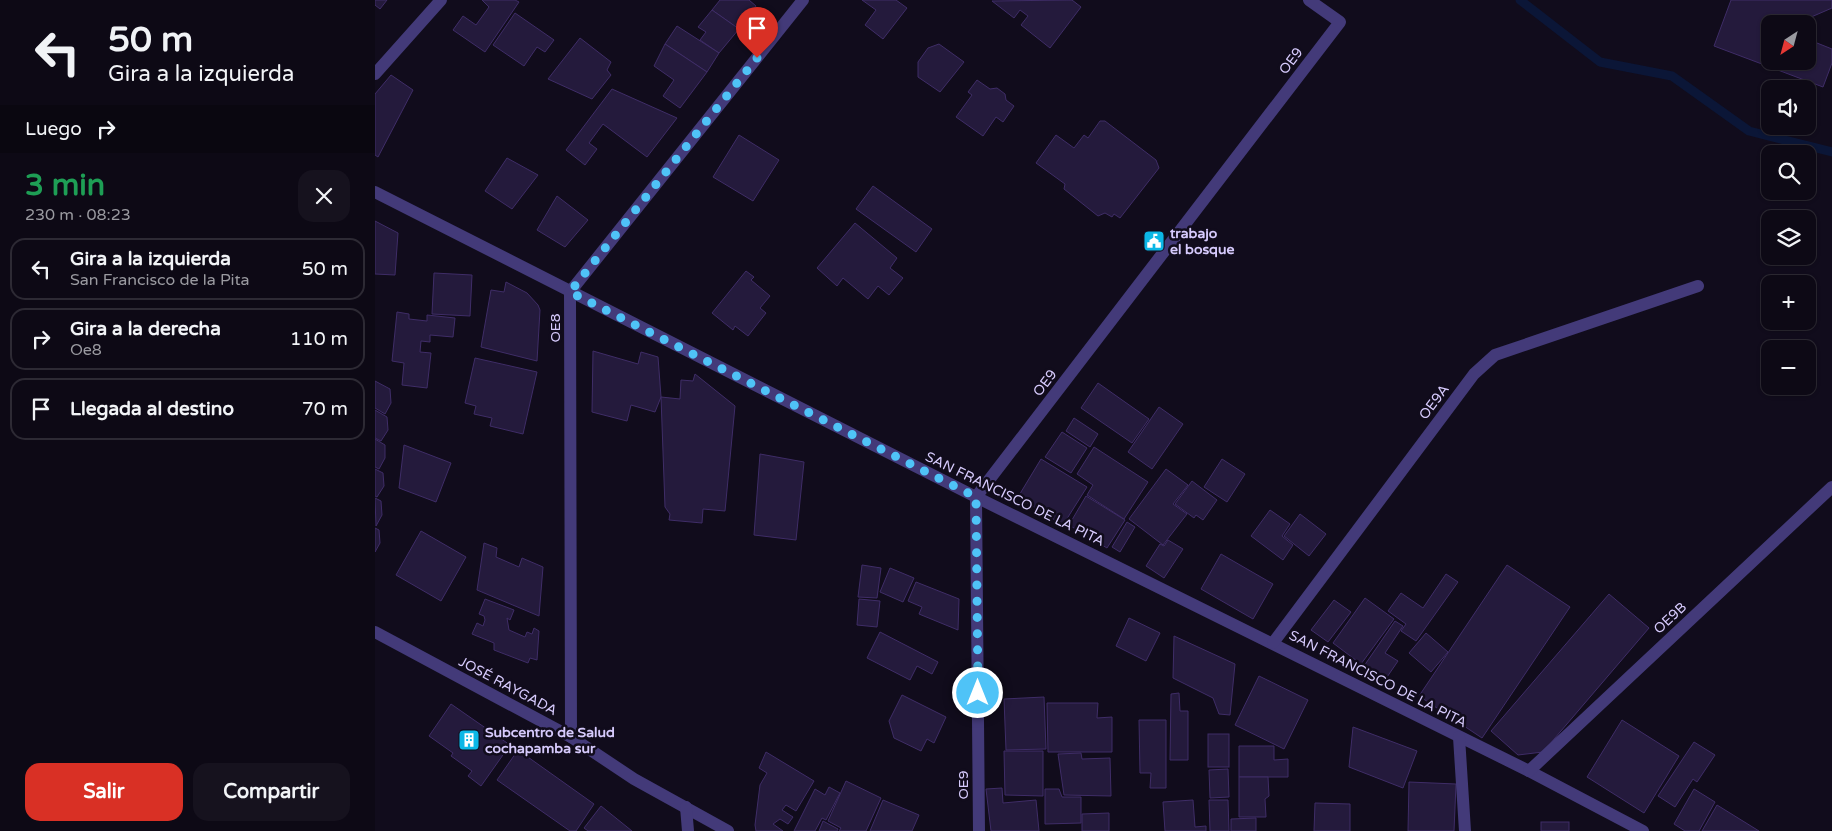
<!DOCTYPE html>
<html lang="es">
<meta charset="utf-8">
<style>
body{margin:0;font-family:"Varela Round",sans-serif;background:#16121e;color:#f1f3f6;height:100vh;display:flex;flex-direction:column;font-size:19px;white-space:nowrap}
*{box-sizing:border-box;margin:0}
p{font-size:16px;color:#9a9aa0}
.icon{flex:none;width:28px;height:28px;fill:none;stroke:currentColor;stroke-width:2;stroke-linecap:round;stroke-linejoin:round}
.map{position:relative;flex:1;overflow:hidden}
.details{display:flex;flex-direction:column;background:#0d0915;width:375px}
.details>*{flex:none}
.banner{background:#0d0915;color:#f1f3f6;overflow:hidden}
.needle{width:32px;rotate:216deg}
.tools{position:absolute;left:1386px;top:15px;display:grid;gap:10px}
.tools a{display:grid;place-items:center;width:55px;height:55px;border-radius:10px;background:#0d0915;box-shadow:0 1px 4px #0004,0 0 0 1px #2d2a34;font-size:25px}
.pin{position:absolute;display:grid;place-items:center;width:42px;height:42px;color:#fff;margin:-51px -21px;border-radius:50% 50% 50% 0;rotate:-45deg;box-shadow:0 0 5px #0007}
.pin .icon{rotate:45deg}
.me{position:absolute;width:55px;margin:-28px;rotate:0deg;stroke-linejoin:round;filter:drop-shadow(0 0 4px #0008)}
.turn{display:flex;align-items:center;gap:18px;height:105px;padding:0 25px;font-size:22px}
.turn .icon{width:65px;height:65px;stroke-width:2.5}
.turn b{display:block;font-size:35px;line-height:42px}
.then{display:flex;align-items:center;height:48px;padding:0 25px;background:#0003;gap:10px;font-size:19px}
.round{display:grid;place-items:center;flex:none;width:52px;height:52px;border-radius:15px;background:#16121e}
.summary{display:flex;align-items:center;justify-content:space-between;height:85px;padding:0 25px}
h1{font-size:30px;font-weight:800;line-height:38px;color:#1e9e55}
.button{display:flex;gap:10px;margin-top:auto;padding:10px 25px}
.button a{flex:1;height:58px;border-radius:15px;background:#d93025;color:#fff;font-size:20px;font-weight:800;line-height:58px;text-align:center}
.button a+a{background:#16121e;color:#f1f3f6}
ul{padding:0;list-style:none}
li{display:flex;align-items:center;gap:15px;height:62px;margin:0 10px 8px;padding:0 15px;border:2px solid #2d2a34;border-radius:15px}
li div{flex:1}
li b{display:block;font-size:19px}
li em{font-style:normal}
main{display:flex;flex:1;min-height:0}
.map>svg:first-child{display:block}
</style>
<main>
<section class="details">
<div class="banner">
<div class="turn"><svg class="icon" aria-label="left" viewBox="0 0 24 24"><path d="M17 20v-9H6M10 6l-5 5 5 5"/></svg><div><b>50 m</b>Gira a la izquierda</div></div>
<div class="then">Luego<svg class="icon" aria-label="right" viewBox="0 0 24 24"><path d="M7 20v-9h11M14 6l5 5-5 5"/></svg></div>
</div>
<div class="summary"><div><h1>3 min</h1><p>230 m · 08:23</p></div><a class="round"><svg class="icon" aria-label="close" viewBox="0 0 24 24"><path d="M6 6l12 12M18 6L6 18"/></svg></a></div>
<ul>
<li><svg class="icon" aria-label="left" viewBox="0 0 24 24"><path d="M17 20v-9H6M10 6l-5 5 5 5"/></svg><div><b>Gira a la izquierda</b><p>San Francisco de la Pita</p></div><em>50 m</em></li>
<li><svg class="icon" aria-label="right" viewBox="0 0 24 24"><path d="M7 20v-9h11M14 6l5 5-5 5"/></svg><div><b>Gira a la derecha</b><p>Oe8</p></div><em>110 m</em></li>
<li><svg class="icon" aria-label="arrive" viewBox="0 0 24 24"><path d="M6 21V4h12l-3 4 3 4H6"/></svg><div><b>Llegada al destino</b></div><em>70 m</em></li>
</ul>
<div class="button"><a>Salir</a><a>Compartir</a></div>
</section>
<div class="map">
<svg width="1457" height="831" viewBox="0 0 1457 831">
<rect width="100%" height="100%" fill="#110c1c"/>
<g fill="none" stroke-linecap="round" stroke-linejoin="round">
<polyline stroke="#0b1637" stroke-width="9" points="1145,0 1225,62 1297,76 1374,131 1457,152"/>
</g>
<g fill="#241a3c" stroke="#3f2d67">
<polygon points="0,0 12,0 5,9 0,5"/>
<polygon points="107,0 140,0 144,2 110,52 78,30 88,16 101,25 114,7"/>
<polygon points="345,0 374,0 381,6 364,29 337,10"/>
<polygon points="487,0 521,0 532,8 508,39 490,25 501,10"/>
<polygon points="697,0 706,7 675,48 646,25 653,16 645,10 639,18 617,1"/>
<polygon points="1356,0 1457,0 1457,8 1420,24 1395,24 1395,61 1432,61 1432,39 1457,49 1457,63 1448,87 1339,46"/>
<polygon points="337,10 364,29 344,53 325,40 331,32 323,27"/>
<polygon points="140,13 179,40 170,52 162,47 149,66 118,45"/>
<polygon points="302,26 344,53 332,72 290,44"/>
<polygon points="205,38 236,62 232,70 236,75 217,99 173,79"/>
<polygon points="290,44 332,72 305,108 288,96 299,80 279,66"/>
<polygon points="564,44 589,62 565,92 543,77 543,62 553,48"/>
<polygon points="16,75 38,90 3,157 0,155 0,94"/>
<polygon points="602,80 615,89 622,88 630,94 631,100 639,106 628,122 621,117 608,136 581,117 597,95 593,92"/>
<polygon points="237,89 302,118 272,157 228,124 214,143 222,149 210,165 191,150"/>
<polygon points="725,121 730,121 781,160 784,168 745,218 739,214 737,217 730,213 723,216 689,189 690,184 661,163 681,135 699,148 709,135 713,138"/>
<polygon points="364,135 404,160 378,201 338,177"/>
<polygon points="132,158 163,175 137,209 110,191"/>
<polygon points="498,186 557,229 541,252 481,209"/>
<polygon points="182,196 213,220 190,247 162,230"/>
<polygon points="0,221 23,233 20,275 0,274"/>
<polygon points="480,223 522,258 515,268 528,278 514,295 503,286 493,299 468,278 462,286 442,268"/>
<polygon points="371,271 379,277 376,280 395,296 385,308 391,313 373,336 360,326 358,330 337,313"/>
<polygon points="59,273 97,275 95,316 57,314"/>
<polygon points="131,282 152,293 163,305 165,310 162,361 106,347 116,290 129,292"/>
<polygon points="22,312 34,314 34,319 52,321 52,315 80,318 78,337 55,335 55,342 46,341 45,352 56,353 52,388 27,385 29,363 17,361"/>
<polygon points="218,351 263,364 266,352 283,357 286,397 280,412 256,405 252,421 217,412"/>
<polygon points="100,358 162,372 148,434 115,426 117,418 99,414 101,406 90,403"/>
<polygon points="320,374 360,406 350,511 328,509 327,523 294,520 295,514 290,507 286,397 305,399 306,380 318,381"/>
<polygon points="0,381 15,389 16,403 10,414 0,408"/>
<polygon points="723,383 774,419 757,443 706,408"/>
<polygon points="784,407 808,424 777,469 753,452"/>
<polygon points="0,410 12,417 13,430 6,441 0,438"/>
<polygon points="699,418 723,434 715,447 691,431"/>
<polygon points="687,432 712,448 696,473 670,457"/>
<polygon points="0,439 10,445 10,458 4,469 0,467"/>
<polygon points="29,445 76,463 61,502 24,488"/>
<polygon points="719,447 773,482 749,519 712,495 718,485 702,474"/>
<polygon points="385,454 429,462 421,540 379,535"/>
<polygon points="666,459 712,487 688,525 643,497"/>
<polygon points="847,459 870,474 852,502 829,487"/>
<polygon points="0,469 8,473 9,486 2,497 0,496"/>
<polygon points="791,469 813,485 798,504 812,514 788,545 754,519"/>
<polygon points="817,481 842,500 828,520 821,515 819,518 800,504"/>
<polygon points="711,496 750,520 732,548 694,525"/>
<polygon points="0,498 6,501 7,515 1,526"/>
<polygon points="895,510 915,524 907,536 918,545 908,560 876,536"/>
<polygon points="925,514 951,534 934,556 909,536"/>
<polygon points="752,522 760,527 745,552 737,547"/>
<polygon points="0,528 4,530 5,543 0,552"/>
<polygon points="46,531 91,557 66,601 21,575"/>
<polygon points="793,540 808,549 789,578 771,566 785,544 789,546"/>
<polygon points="109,543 122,548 121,557 144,567 147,558 168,567 164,616 102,590"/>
<polygon points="846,554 898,584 878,619 826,589"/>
<polygon points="487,565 506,568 502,598 483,597"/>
<polygon points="1132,565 1195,607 1107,738 1044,696"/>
<polygon points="515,568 539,578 528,602 505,592"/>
<polygon points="1071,574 1083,582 1041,641 1026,631 1031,624 1013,611 1026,593 1048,608"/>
<polygon points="541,582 584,599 583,630 544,614 547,607 533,601"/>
<polygon points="1234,594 1274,628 1168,752 1143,755 1116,731"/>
<polygon points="990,598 1019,619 986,664 958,643"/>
<polygon points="110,599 139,610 135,620 132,618 134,630 150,637 152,632 157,634 159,628 164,631 162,660 155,658 153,663 119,650 119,643 97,634 102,623 108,626 110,620 109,616 104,614"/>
<polygon points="484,599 505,601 502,627 482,625"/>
<polygon points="959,600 976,612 953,642 936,630"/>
<polygon points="754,618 785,633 771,661 741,646"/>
<polygon points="1020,621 1028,626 1010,653 1023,661 1010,680 989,666"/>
<polygon points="505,632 563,662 557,674 542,666 535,680 492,658"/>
<polygon points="1051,633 1073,652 1056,672 1034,653"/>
<polygon points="799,636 860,664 855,715 844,714 838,698 798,678"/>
<polygon points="884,676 933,700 909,749 860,725"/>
<polygon points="804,693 805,711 813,711 813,760 795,760 796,694"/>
<polygon points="527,695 571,717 559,743 552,739 546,751 519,738 514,721"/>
<polygon points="669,697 671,749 631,750 629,699"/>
<polygon points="672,703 723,703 722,718 737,717 737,752 673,752"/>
<polygon points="76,704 135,745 106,786 93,776 97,771 76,756 78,753 54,736"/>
<polygon points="764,720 791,720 791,788 775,788 776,773 765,773"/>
<polygon points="1247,720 1304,756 1269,813 1212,777"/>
<polygon points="978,727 1042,751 1028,788 974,767"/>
<rect x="833" y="734" width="21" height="33"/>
<polygon points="1319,742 1340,755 1322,782 1318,779 1300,807 1283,796"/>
<polygon points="864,746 899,746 899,760 913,759 913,777 864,777"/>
<polygon points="143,750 219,804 201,831 195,831 122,780"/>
<polygon points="629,751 668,751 668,796 630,795"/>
<polygon points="391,752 439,781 421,811 411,805 407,810 418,817 413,824 405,819 398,824 408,831 381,831 380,825 385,785 392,773 384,768"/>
<polygon points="706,753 707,759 735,758 736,796 689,795 683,754"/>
<polygon points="853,769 854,797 835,798 834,770"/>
<polygon points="864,777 893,777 894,796 890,799 891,817 864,817"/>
<polygon points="471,781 506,798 491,831 464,831 466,828 453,821"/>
<polygon points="1034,782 1081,784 1079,831 1033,831"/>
<polygon points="454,787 465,793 451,820 447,818 440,831 419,831 440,789 450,795"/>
<polygon points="627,788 628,803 661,800 664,831 616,831 611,789"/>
<polygon points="670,789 684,789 687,797 706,797 706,823 670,824"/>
<polygon points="1319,789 1340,802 1324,831 1310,831 1299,824"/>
<polygon points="508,800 544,815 537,831 495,831"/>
<polygon points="818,800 820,827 831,826 831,831 790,831 788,802"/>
<polygon points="834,800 853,800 854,831 835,831"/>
<polygon points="940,803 975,804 975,831 939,831"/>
<polygon points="1342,805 1384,831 1327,831"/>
<polygon points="226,806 257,831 213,831 209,828"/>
<polygon points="734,813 734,831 707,831 707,814"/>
<polygon points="881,818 881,831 856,831 856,819"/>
<polygon points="448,821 463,829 462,831 444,831"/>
<rect x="1166" y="822" width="28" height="9"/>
</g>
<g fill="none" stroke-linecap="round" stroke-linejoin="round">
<g stroke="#433a79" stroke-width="12">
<polyline points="0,74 66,0"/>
<polyline points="0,192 601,497 1154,771 1268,831"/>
<polyline points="0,632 196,737 259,779 353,831"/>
<polyline points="898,643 1099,374 1120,355 1323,286"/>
<polyline points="196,737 195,292 428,0"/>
<polyline points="1084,737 1090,831"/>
<polyline points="1154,771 1457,487"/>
<polyline points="311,807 313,831"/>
<polyline points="604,831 601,497 965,22 934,0"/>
</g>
</g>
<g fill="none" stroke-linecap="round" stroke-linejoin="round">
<polyline stroke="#4fc3f7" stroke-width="9" stroke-dasharray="0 16.2" points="382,58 195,292 601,497 603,693"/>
</g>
<defs>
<g id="civic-square" transform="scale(1.125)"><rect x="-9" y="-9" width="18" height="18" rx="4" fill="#0cb7e6" stroke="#110c1c"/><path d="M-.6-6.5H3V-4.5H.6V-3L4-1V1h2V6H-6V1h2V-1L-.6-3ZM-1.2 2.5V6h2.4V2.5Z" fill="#fff"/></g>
<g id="building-square" transform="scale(1.125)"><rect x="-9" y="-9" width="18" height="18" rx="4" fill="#0cb7e6" stroke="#110c1c"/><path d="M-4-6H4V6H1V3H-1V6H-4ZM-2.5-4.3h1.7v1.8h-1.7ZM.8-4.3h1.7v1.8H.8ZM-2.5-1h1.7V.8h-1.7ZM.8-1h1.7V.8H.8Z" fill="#fff"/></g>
</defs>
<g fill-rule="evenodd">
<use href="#civic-square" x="779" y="241"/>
<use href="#building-square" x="94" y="740"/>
</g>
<g text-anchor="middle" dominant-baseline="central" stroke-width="5" stroke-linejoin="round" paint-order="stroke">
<g font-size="14" fill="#d6cafc" stroke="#110c1c">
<text transform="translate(916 61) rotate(-53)">OE9</text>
<text transform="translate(180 328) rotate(-90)">OE8</text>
<text transform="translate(670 383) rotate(-53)">OE9</text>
<text transform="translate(1059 402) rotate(-53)">OE9A</text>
<text transform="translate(640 499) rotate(26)">SAN FRANCISCO DE LA PITA</text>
<text transform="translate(1295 618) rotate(-43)">OE9B</text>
<text transform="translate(1003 679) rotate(27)">SAN FRANCISCO DE LA PITA</text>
<text transform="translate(133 686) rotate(28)">JOSÉ RAYGADA</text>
<text transform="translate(588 785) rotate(-90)">OE9</text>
</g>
<g font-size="14" font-weight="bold" fill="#d6cafc" stroke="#110c1c" text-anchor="start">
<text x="795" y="233">trabajo<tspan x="795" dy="16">el bosque</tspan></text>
<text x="110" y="732">Subcentro de Salud<tspan x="110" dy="16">cochapamba sur</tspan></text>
</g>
</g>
</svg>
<div class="tools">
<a><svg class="needle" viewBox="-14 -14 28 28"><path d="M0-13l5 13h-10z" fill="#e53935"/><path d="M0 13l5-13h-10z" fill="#9a9aa0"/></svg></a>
<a><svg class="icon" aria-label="sound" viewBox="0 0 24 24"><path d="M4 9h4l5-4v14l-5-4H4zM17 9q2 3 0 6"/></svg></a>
<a><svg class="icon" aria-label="search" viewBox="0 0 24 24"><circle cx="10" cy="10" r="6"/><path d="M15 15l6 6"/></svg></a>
<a><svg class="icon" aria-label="layers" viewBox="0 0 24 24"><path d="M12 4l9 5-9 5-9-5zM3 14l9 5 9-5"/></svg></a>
<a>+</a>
<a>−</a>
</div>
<div class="pin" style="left:382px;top:58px;background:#d93025"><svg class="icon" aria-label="arrive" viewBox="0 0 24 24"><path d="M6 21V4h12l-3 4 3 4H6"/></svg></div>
<svg class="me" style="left:603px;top:693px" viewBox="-20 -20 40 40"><circle r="17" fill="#4fc3f7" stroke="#fff" stroke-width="3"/><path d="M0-11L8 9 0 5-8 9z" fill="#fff"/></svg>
</div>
</main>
